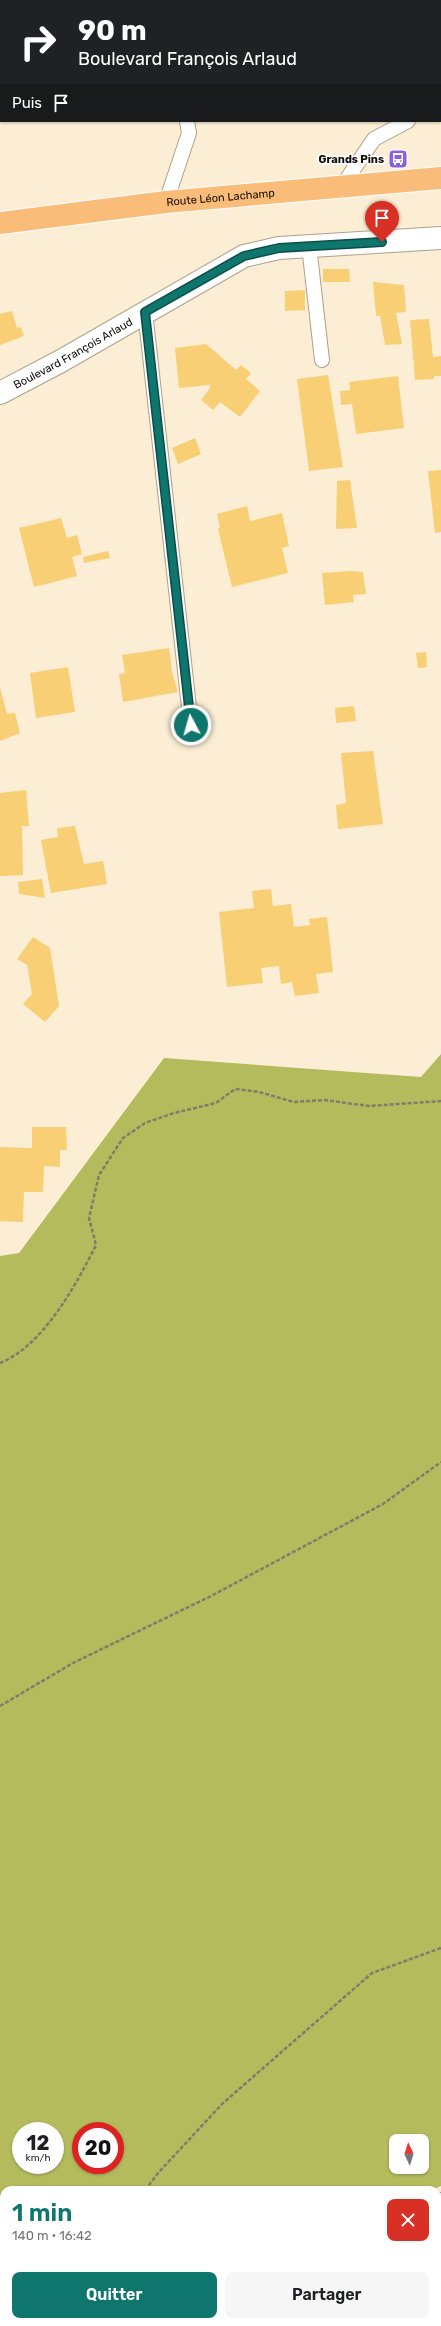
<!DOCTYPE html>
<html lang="fr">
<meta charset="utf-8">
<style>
body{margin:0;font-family:Rubik,sans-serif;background:#f6f6f6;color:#202124;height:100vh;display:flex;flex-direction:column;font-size:15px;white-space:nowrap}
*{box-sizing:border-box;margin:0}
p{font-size:13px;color:#757577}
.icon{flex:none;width:22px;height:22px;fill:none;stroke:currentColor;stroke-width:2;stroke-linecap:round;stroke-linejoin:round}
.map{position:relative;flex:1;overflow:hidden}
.side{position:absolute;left:0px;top:2186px;width:441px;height:140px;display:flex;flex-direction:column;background:#fff;border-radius:12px 12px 0 0;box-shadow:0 1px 3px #0004}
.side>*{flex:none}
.top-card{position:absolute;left:0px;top:0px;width:441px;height:122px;box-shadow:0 1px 3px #0004;background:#202124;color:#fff;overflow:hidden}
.needle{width:26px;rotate:356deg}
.buttons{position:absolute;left:389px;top:2134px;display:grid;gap:8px}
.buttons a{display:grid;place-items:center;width:40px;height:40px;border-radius:8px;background:#fff;box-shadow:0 1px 3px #0004;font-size:20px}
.speed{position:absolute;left:12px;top:2122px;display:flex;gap:8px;font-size:20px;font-weight:700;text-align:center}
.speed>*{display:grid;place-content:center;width:52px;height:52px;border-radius:50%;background:#fff;box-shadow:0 1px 3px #0004;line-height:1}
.speed small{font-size:10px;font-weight:400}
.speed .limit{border:6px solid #d22;background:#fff;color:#111}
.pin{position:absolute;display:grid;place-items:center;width:34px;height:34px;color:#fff;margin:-41px -17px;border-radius:50% 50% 50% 0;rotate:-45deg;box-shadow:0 0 4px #0007}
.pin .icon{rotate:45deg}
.me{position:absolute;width:44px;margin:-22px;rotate:354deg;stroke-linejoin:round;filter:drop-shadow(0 0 3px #0008)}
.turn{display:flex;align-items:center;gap:14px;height:84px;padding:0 12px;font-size:18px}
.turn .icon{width:52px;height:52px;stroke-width:2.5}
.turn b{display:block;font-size:28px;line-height:34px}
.then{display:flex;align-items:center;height:38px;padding:0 12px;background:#0003;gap:8px;font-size:15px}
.round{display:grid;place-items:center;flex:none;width:42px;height:42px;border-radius:8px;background:#f6f6f6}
.summary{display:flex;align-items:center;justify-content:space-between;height:68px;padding:0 12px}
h1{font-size:24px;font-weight:600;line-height:30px;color:#0f766e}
.cta{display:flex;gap:8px;margin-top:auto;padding:8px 12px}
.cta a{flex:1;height:46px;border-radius:8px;background:#0f766e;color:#fff;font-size:16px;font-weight:600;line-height:46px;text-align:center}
.cta a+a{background:#f6f6f6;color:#202124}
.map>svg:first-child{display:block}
</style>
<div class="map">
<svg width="441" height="2326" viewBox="0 0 441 2326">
<rect width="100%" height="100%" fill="#fbeed4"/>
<path fill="#b3bb5d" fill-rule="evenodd" d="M441,1054V2186L432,2190H4V2322H258L254,2326H0V1256L19,1253L164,1058L421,1077ZM21,2131H55V2165H21ZM81,2131H115V2165H81ZM396,2141H422V2167H396Z"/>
<g fill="#f9cf75">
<polygon points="323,269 349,269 350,282 323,282"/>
<polygon points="373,282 404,285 406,312 396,313 402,344 385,345 380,316 376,316"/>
<polygon points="305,290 305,310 285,311 285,291"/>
<polygon points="12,311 17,328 21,327 24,336 0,345 0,314"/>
<polygon points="429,319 433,357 441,356 441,376 434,376 434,379 415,380 410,320"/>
<polygon points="206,344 236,370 241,365 251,373 246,379 260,391 240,417 220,402 213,410 201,400 210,388 210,385 179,388 175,348"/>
<polygon points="328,375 343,467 309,471 297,379"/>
<polygon points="398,376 404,428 356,434 352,404 341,405 340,391 350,390 349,382"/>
<polygon points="195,438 201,454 178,464 172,448"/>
<polygon points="441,470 441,532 435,533 428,471"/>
<polygon points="350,480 357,528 336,529 337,481"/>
<polygon points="247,506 250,521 282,513 289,546 282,548 288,573 232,587 218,529 220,528 217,514"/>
<polygon points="61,518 67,538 77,535 82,554 72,557 77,576 34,587 19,528"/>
<polygon points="108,551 110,558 84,563 83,557"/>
<polygon points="351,571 363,572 366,594 353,595 354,602 325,605 322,573"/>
<polygon points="169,648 172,672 178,692 123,702 119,674 125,673 122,655"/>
<polygon points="426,652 427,667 418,668 416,653"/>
<polygon points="68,667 75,712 36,718 30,673"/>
<polygon points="0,688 6,710 7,714 15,713 20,733 0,741"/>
<polygon points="354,706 356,721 336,723 335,708"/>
<polygon points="373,751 383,824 338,829 336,805 346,803 341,753"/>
<polygon points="26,790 29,826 22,826 23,875 0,876 0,793"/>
<polygon points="75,826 84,864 103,861 107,884 51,893 41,840 58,837 57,828"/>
<polygon points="42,879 45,898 19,894 18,882"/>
<polygon points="271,889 273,906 291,904 294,927 310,925 309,919 327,917 333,972 316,974 319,993 295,996 292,982 281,984 279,966 261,968 263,983 227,987 219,912 254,908 252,891"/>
<polygon points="33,937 50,948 59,1006 45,1022 23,1004 32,994 27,965 17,959"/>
<polygon points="32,1127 66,1127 67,1150 60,1150 60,1167 44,1166 43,1192 24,1192 23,1222 0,1221 0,1147 32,1148"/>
<polygon points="400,2322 401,2326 369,2326 368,2323"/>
</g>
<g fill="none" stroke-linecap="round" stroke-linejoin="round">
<g stroke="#aea189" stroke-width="16">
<g id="lane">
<polyline points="171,0 171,1"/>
<polyline points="440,113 441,113"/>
<polyline points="340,189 374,139 408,121"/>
<polyline points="166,202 189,133 187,121"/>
<polyline points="309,246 322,360"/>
<polyline points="145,311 191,725"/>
</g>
</g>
<g stroke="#aea189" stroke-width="24">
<g id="street">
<path id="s1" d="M0,393L61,361L244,256L279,248L441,238"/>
<polyline points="437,2206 441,2204"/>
<polyline points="345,2322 346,2326"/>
</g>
</g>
<g stroke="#fff" stroke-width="24">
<g id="primary">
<path id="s2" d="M0,223L166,202L441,178"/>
</g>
</g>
<g stroke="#837a6a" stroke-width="2.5" stroke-dasharray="4 2" stroke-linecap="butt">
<path d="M0,1363C43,1346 76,1285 96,1245L89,1218L99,1175L123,1138L145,1123L174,1113L216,1103L235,1089L259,1092L294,1102L324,1100L369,1106L441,1101"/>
<polyline points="0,1706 73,1663 213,1595 383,1504 441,1462"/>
<polyline points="145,2190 159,2172 222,2104 372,1973 441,1948"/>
<polyline points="40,2326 43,2322"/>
</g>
<use href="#lane" stroke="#fff" stroke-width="14"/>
<use href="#street" stroke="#fff" stroke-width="22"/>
<use href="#primary" stroke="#fabc79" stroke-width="22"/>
</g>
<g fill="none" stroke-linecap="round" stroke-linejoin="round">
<g stroke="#0a4d48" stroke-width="10">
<polyline id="route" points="191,725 145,312 244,256 279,248 382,242"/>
</g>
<use href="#route" stroke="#0f766e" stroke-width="7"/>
</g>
<defs>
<g id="bus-square" transform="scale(1)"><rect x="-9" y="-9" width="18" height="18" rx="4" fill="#8a60db" stroke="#fff"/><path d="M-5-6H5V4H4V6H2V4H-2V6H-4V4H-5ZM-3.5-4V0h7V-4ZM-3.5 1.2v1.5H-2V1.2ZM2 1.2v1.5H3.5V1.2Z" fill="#fff"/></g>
</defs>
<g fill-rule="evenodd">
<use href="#bus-square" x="398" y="159"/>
</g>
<g text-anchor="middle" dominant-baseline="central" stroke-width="3.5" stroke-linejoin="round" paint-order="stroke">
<g font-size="11" font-weight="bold" fill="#110c05" stroke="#fff" text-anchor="end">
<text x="384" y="159">Grands Pins</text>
</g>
<g font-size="11" fill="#110c05" stroke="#fff">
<text stroke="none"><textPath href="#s2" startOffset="222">Route Léon Lachamp</textPath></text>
<text stroke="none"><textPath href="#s1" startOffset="83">Boulevard François Arlaud</textPath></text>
</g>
</g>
</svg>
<div class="buttons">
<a><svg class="needle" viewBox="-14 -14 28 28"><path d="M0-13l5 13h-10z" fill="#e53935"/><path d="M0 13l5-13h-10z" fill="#757577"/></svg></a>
</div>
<div class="speed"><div>12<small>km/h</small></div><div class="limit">20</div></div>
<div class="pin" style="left:382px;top:242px;background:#d93025"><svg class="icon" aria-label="arrive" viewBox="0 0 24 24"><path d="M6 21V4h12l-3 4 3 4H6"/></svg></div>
<svg class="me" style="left:191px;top:725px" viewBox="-20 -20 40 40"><circle r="17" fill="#0f766e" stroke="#fff" stroke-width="3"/><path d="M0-11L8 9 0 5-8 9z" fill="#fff"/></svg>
<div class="top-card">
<div class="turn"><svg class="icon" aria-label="right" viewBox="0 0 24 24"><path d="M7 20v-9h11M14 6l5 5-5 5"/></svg><div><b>90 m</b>Boulevard François Arlaud</div></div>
<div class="then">Puis<svg class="icon" aria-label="arrive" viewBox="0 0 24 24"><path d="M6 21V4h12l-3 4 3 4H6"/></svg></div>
</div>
<section class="side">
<div class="summary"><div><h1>1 min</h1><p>140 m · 16:42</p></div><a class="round" style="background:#d93025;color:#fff"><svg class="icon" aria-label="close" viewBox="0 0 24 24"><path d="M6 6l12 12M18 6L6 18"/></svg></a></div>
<div class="cta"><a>Quitter</a><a>Partager</a></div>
</section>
</div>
